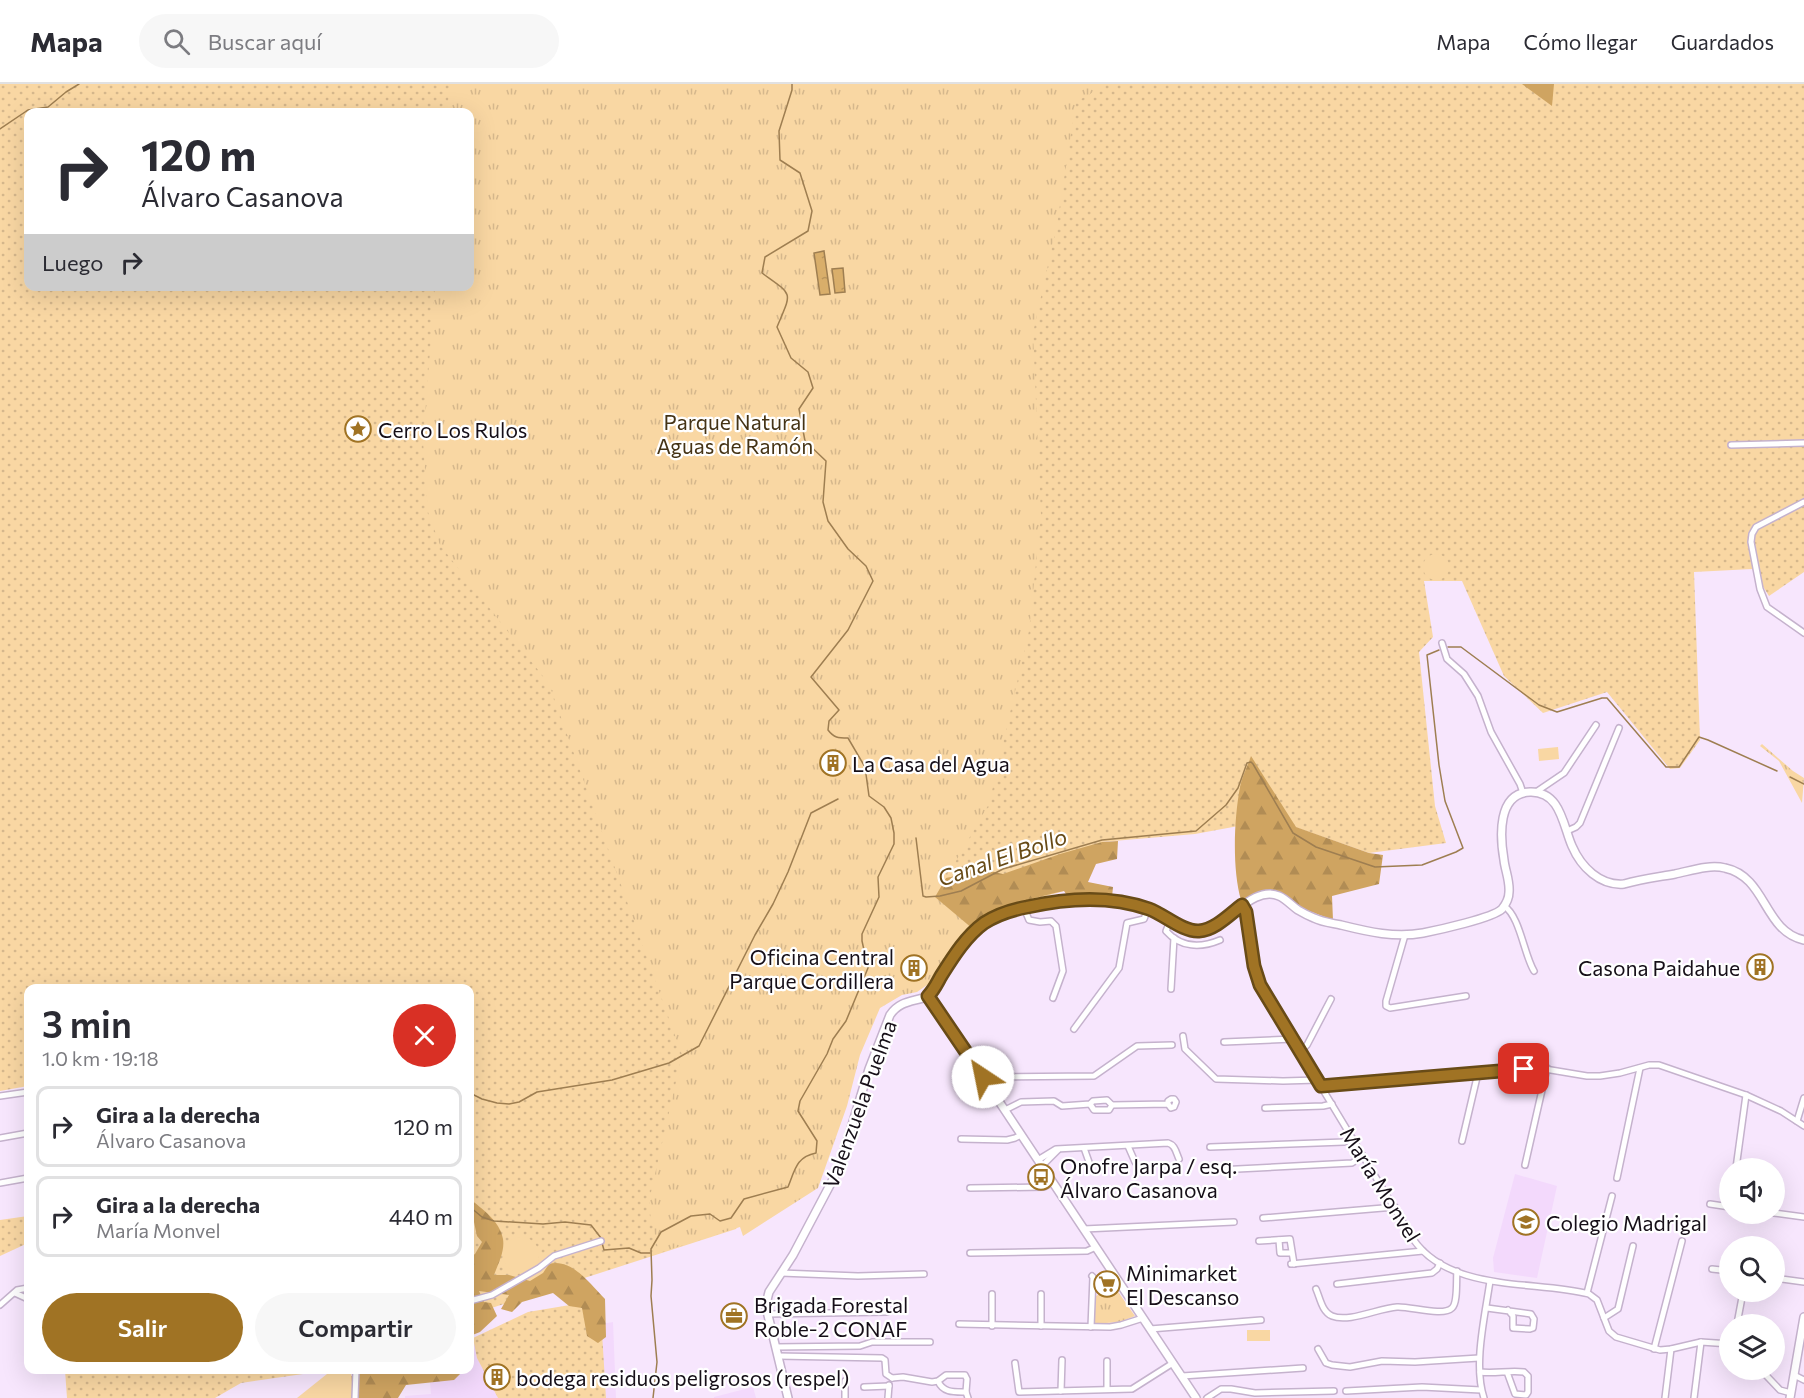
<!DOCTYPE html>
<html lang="es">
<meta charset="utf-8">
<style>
body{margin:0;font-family:Commissioner,sans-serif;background:#f7f7f7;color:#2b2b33;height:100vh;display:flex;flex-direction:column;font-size:22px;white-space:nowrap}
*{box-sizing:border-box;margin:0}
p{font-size:20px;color:#7c7c81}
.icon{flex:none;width:33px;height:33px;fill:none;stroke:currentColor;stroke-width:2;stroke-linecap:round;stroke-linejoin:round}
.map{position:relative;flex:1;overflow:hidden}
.sheet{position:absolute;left:24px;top:900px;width:450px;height:390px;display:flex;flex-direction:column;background:#fff;border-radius:12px;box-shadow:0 6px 24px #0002}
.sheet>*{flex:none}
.top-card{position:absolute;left:24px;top:24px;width:450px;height:183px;border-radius:12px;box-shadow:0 6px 24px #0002;background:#fff;color:#2b2b33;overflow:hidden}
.buttons{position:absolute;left:1719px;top:1074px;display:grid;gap:12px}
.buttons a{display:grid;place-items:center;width:66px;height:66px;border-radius:50%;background:#fff;box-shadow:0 6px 24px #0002;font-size:30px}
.pin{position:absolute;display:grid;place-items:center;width:51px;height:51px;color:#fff;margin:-26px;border-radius:12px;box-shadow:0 3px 9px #0006}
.me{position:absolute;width:66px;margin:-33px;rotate:326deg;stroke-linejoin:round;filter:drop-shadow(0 0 4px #0008)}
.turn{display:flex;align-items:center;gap:21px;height:126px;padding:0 18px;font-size:27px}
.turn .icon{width:78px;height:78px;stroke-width:2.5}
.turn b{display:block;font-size:42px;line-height:51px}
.then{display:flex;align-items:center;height:57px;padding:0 18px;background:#0003;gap:12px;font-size:22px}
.round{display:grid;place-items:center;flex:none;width:63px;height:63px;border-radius:32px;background:#f7f7f7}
.overview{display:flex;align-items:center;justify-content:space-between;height:102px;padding:0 18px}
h1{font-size:36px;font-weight:600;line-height:45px}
.primary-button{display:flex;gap:12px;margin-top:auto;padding:12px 18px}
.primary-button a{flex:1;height:69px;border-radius:36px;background:#a07324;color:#fff;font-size:24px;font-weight:600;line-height:69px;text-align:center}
.primary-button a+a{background:#f7f7f7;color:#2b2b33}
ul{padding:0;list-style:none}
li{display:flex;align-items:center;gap:18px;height:81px;margin:0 12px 9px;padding:0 6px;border:3px solid #e1e1e2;border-radius:12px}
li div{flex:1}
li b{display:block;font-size:22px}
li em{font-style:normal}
header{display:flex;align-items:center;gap:36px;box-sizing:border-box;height:84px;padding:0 30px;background:#fff;border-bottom:2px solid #e1e1e2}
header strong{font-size:28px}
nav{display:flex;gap:33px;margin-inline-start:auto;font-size:21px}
.search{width:420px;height:54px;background:#f7f7f7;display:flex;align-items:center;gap:15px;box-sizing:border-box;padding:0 21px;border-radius:33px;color:#7c7c81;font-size:22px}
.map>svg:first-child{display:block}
</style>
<header>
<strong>Mapa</strong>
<div class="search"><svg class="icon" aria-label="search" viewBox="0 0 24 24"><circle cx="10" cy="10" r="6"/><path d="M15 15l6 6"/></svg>Buscar aquí</div>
<nav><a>Mapa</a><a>Cómo llegar</a><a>Guardados</a></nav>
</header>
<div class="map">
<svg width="1804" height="1314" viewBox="0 0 1804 1314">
<defs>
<pattern id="grass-dots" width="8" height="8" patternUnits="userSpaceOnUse" patternTransform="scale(1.5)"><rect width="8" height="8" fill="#f9d7a3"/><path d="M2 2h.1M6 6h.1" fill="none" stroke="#d5b78c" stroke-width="1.8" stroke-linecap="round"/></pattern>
<pattern id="forest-firs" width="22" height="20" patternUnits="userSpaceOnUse" patternTransform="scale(1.5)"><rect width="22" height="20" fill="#cfa461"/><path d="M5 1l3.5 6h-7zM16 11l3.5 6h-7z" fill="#b18c54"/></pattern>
<pattern id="park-tufts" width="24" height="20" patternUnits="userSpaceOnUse" patternTransform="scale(1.5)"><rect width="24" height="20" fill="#f9d7a3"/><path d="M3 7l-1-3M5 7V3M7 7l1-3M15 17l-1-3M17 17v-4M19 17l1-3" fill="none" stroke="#d5b78c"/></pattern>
<pattern id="water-ripples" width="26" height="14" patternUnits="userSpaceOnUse" patternTransform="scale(1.5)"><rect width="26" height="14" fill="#d9ae6a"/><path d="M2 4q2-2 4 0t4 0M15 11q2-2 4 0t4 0" fill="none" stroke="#ba945b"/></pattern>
</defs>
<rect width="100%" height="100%" fill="#f7e6fd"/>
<g fill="#f3d9fc">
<polygon points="1515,1090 1557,1102 1537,1194 1494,1188 1493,1174"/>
<polygon points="613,1238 616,1314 405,1314 405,1312 431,1310 429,1286 470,1286 470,1260 505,1257"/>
<polygon points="753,1303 756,1314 714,1314 714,1313"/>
</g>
<g fill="url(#grass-dots)" fill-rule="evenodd">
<path d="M0,0H1804V488L1769,512L1752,485L1694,488L1700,656L1680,684L1670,685L1607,608L1543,629L1504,592L1462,497H1424L1433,553L1419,568L1435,722L1446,759L1369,769L1295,743L1244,741L1195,750L1102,758L1064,807L1007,823L983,834L907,827L791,1058L736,1145L470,1231V904H28V1002L0,1007ZM28,28H470V202H28Z"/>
<polygon points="28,1132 28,1159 0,1172 0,1136"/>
<polygon points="600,1216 606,1314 498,1314 477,1274 473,1254 528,1228"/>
<polygon points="65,1286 332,1286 328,1289 303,1290 241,1299 215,1314 67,1314"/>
</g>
<g fill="url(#forest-firs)">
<polygon points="1522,0 1554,0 1552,22"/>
<path d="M1251,672L1296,743L1369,769L1383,771L1379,800L1332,812L1333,836L1301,824L1278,808H1264L1241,816C1232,785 1234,735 1240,703C1242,692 1248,682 1251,672Z"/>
<path d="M1118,757L1117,775L1096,780L1088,798L1113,803L1112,813L1066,810L1064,807C1042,812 1000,821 982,834C977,838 973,843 968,848L931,811L940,795L951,793L970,783L1003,790L1060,770L1102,758Z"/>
<path d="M470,1115C482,1125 500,1137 503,1155C505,1167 498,1180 494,1191H509L530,1197L543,1189L549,1180C572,1174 590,1200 605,1215L606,1253L598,1259L587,1252L582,1224L569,1222L553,1209L522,1218L512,1228L501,1225L509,1211L479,1207L484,1218L491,1219L497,1232L480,1248L470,1252V1173L475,1170L482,1158L477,1152L474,1138L470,1134Z"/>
<polygon points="360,1286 464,1286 454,1296 406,1301 398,1314 318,1314 335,1296 359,1290"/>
</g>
<g fill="url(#park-tufts)">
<polygon points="450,0 1107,0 1076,18 1057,140 1033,249 1041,431 1029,547 989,720 935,813 973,845 953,869 948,869 930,899 917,908 902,911 880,924 860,971 847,1022 818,1104 743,1152 740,1143 659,1169 649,1125 651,1108 682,971 549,600 440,461 428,428 423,357 435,203 470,202 470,28 447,28"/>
<polygon points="1762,660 1793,687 1804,694 1802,719 1779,677 1760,662"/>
<polygon points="1114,1202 1135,1232 1120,1238 1093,1240 1094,1213"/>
</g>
<g fill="#f9d7a3">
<circle cx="1436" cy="483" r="13"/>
<polygon points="1558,663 1559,675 1539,677 1538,665"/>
<circle cx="521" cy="1171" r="18"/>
<rect x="1247" y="1246" width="23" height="11"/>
<polygon points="332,1286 351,1286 353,1314 297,1314"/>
</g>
<g fill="url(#water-ripples)" stroke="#9e7e51" stroke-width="1.5">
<polygon points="824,167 830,210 820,211 814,169"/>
<polygon points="843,184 845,208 835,209 832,185"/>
</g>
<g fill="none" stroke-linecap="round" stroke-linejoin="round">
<g stroke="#9e7e51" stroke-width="1.5">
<polyline points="0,45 28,26 48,23 66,8 79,0"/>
<polyline points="1448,563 1461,563 1539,621 1557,628 1602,614 1607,614 1666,683 1679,683 1699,653 1708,656 1777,687"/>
<polyline points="1790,693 1804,700"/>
<polyline points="916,754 923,812 926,813 940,812 961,807 1003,785 1102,756 1196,747 1226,721 1238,704 1247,679 1251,678 1253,680 1293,749 1316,763 1375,783 1422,781 1456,768 1463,764 1445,717 1439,681 1427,571 1439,566"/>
<polyline points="470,1009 482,1015 497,1019 509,1020 519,1018 537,1008 612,996 669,979 699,962 755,851 773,820 788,788 811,729 838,715"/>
<polyline points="470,1123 482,1133 494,1137 543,1140 565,1138 591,1141 601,1154"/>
<polyline points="602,1159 604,1166 629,1164 641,1169 650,1169"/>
<path d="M653,1314L657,1278L651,1212L652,1196L651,1165L661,1148L691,1132L710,1130L720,1137L731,1134L744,1115L788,1103C795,1086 796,1073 816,1069L817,1057L798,1027L800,1017L827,970L833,955L846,937L868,884L862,857V850L879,813L878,793L894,760V749L891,734L884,723L869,712L865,683L848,654C838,654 834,654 828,646L829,637L839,626L811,593L848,546L873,497L866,482L848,465L828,437L823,418L826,377L805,357L799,325L813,304L808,288L791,274L777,243C792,207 794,212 762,189L765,173L808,147L812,127L800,89L780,76L779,47L792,6V0"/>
</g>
<g stroke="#c5b2cd" stroke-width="8">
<g id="minor">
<polyline points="1731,361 1804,359"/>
<polyline points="1804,418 1756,443 1752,450 1751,458 1760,505 1767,523 1804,549"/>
<polyline points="1442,559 1447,575 1464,590 1478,612 1491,648 1520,700 1523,709"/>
<polyline points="1536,708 1564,689 1596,641"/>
<polyline points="1567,747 1576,743 1580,739 1619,644"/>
<path d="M1242,821C1250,835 1249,852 1251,868C1253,882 1258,895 1264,908L1413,1155C1450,1209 1535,1196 1589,1210L1597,1216L1609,1247L1616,1253L1660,1266L1671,1265L1701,1258L1730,1260"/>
<path d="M1504,822C1520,832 1524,871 1534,887"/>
<polyline points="1024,824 1029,836 1040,838 1051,837 1056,842 1063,887 1053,914"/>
<path d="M1171,835L1166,847C1181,864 1201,864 1220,856"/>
<polyline points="1405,851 1386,917 1386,922 1390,924 1466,912"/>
<polyline points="1171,905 1174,854"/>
<polyline points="1074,945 1119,884 1127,839 1144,835 1148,825"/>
<polyline points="1183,952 1185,965 1216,995 1283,997 1318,996"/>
<polyline points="1224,958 1293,955"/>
<polyline points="1300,968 1307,961 1331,915"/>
<polyline points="983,993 1094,992 1137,962 1172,961"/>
<polyline points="1321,1002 1539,984 1587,992 1600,992 1620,989 1649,981 1659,981 1746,1011 1781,1027 1804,1042"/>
<polyline points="0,1012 28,1008"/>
<polyline points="1090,1020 1094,1026 1109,1026 1112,1021"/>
<polyline points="1265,1024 1323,1022 1332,1020"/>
<polyline points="1005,1026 1021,1018 1054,1017 1062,1022 1090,1020 1093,1017 1107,1016 1112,1021 1168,1020 1171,1024 1174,1023 1176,1018 1174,1015 1171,1015 1168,1017 1168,1020"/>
<polyline points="1797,1037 1804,1014"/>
<polyline points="0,1054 28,1049"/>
<polyline points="961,1055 1007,1056 1015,1054 1021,1051"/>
<polyline points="1462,1057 1478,989"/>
<polyline points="1128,1062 1135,1078"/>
<polyline points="1210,1063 1344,1058 1353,1055"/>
<polyline points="1084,1064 1089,1078"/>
<path d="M1038,1076L1056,1065L1168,1059C1175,1061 1176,1068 1179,1075"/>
<polyline points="1525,1081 1547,984"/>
<polyline points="1042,1082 1058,1066"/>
<polyline points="1736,1084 1746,1011"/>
<polyline points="1218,1086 1352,1079 1363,1072"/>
<polyline points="1617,1094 1640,984"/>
<polyline points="0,1099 28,1094"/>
<polyline points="970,1104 1044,1103 1053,1098"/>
<polyline points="1710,1120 1730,1123"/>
<polyline points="1774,1129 1804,1133"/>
<polyline points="1263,1134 1395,1123"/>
<polyline points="1084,1145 1234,1138"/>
<polyline points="1279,1156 1280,1169 1291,1169"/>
<polyline points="1259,1157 1290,1155 1294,1180"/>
<polyline points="970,1169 1087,1167 1096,1163"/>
<polyline points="1291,1180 1423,1167"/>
<polyline points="1712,1185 1730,1187"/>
<polyline points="781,1189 858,1192 924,1190"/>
<polyline points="1774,1194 1804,1198"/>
<polyline points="1337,1200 1432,1189 1437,1185 1440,1179"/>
<path d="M1316,1205C1320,1214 1322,1228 1332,1232C1349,1239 1379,1224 1397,1223C1410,1222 1443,1233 1452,1224C1458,1219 1456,1196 1457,1187"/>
<polyline points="15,1209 28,1215"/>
<polyline points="1587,1209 1612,1112"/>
<polyline points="470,1217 492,1211 539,1184 554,1172 601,1157"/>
<polyline points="0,1221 17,1206 28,1204"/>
<polyline points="1487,1224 1531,1230 1534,1235 1533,1244 1530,1245 1513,1244 1513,1232 1508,1226"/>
<polyline points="768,1230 887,1228"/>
<polyline points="1604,1234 1618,1225 1633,1162"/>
<polyline points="959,1240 1110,1243 1121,1241 1143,1234"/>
<polyline points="1737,1240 1743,1208"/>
<polyline points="992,1242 992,1210"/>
<polyline points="1041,1242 1041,1210"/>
<polyline points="1091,1243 1093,1193 1092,1192"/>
<polyline points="1150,1245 1261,1236"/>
<polyline points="776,1263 860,1262 872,1258 930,1258"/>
<polyline points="1318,1265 1326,1279 1332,1281 1350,1283 1382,1277 1415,1278 1479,1274"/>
<polyline points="1654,1265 1682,1157"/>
<polyline points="778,1272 882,1274 885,1276 886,1290 892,1294"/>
<polyline points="1015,1279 1019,1308 1132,1305 1173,1279"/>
<polyline points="1761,1286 1780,1306 1791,1309"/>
<path d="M1480,1288C1495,1290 1509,1286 1524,1288L1528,1292V1308L1526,1311L1515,1310L1507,1288"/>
<polyline points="1794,1291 1804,1296"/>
<polyline points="1182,1292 1303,1284"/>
<polyline points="892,1294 903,1293 932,1298 938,1297 946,1291 965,1291 967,1295 966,1308 968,1314"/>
<polyline points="845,1297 845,1314"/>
<path d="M938,1297C943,1309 954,1308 966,1308"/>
<polyline points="864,1303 889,1302"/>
<polyline points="1107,1305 1107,1277"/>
<polyline points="1061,1307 1062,1276"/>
<polyline points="1346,1307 1422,1303 1481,1306"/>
<polyline points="355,1314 356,1286"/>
<polyline points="888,1314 889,1301"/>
<polyline points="1207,1314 1221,1305 1231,1305 1255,1309 1334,1307"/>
<path d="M1484,1314C1473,1281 1485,1232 1490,1197"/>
<polyline points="1665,1314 1671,1265"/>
<polyline points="1694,1314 1701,1258"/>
</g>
</g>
<g stroke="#c5b2cd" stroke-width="10">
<g id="tertiary">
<path d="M929,912C934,906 937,899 941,892C951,877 961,861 974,848C1008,814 1094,809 1138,822C1147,824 1155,827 1164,832C1176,838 1187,849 1201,847C1226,844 1252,800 1279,812C1286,815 1292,822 1298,826C1303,829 1309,832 1314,834C1322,838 1332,839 1341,841C1369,848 1395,854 1423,849C1438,846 1493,834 1502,825C1506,820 1509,814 1509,808C1510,797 1505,786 1504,776C1500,753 1497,709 1530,708C1561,707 1563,742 1572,762C1581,783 1600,802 1624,800C1641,795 1658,793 1675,790C1690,787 1709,780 1725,784C1767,793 1763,847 1804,856"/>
<polyline points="929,912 1196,1314"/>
<path d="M788,1314L766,1223L767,1216L769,1208L793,1171L839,1084L869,985L890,931C900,916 914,918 929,912"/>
<polyline points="1790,1314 1804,1233"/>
</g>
</g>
<use href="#minor" stroke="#fff" stroke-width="5"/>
<use href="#tertiary" stroke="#fff" stroke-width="7"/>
</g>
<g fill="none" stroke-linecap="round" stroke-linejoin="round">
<g stroke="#684b17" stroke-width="15">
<path id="route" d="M983,993L928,912C934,906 937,899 941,892C953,873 966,852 984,839C998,830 1011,826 1027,823C1067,814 1110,811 1149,825C1165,831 1183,848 1199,847C1215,846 1230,830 1242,821L1246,828L1254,882L1260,901L1321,1002L1524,985"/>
</g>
<use href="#route" stroke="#a07324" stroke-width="10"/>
</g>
<defs>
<g id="sight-ring" transform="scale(1.35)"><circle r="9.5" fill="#fff" stroke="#a07324" stroke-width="1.5"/><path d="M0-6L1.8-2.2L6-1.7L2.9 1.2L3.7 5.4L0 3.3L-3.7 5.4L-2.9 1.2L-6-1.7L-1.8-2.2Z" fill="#a07324"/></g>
<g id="building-ring" transform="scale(1.35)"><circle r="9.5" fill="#fff" stroke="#a07324" stroke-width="1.5"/><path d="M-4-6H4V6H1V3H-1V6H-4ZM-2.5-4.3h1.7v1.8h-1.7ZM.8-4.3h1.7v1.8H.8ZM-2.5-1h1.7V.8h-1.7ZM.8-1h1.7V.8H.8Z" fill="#a07324"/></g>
<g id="bus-ring" transform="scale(1.35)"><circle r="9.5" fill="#fff" stroke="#a07324" stroke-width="1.5"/><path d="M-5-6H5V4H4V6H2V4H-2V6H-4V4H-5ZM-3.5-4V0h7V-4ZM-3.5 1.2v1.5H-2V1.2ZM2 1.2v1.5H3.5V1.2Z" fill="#a07324"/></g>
<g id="school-ring" transform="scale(1.35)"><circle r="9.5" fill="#fff" stroke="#a07324" stroke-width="1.5"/><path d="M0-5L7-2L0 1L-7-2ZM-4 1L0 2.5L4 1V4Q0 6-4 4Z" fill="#a07324"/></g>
<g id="supermarket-ring" transform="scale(1.35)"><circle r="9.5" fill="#fff" stroke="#a07324" stroke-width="1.5"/><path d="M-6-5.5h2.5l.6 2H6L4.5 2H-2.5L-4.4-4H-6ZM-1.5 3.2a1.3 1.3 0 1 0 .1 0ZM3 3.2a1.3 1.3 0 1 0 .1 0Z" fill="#a07324"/></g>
<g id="office-ring" transform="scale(1.35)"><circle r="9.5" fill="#fff" stroke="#a07324" stroke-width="1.5"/><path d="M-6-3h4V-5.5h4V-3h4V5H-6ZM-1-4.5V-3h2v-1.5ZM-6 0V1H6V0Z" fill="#a07324"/></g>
</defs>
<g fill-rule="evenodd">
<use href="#sight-ring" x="358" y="345"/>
<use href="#building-ring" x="833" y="679"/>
<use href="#building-ring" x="1760" y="883"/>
<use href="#building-ring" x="914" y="884"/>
<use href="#bus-ring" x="1041" y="1093"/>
<use href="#school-ring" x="1526" y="1138"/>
<use href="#supermarket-ring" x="1107" y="1200"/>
<use href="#office-ring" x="734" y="1232"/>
<use href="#building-ring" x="497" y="1293"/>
</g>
<g text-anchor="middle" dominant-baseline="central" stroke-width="4.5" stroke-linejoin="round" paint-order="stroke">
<g font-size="21" fill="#453315" stroke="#fff">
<text x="735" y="337">Parque Natural<tspan x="735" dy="24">Aguas de Ramón</tspan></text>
</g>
<g font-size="21" fill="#160f18" stroke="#fff" text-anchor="start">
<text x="378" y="345">Cerro Los Rulos</text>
<text x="852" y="679">La Casa del Agua</text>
<text x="894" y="872" text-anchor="end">Oficina Central<tspan x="894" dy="24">Parque Cordillera</tspan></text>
<text x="1740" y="883" text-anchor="end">Casona Paidahue</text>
<text x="1060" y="1081">Onofre Jarpa / esq.<tspan x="1060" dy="24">Álvaro Casanova</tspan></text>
<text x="1546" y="1138">Colegio Madrigal</text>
<text x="1126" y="1188">Minimarket<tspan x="1126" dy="24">El Descanso</tspan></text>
<text x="754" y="1220">Brigada Forestal<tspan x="754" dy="24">Roble-2 CONAF</tspan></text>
<text x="516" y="1293">bodega residuos peligrosos (respel)</text>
</g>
<g font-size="21" fill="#160f18" stroke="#fff">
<text transform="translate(859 1020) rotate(-70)">Valenzuela Puelma</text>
<text transform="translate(1381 1100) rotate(58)">María Monvel</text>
</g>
<g font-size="22" font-style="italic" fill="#674a16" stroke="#fff">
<text transform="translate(1002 773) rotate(-19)">Canal El Bollo</text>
</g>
</g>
</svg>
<div class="buttons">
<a><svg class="icon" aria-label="sound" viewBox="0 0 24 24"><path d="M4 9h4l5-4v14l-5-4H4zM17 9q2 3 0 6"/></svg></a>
<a><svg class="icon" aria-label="search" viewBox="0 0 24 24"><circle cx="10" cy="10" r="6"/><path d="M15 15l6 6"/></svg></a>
<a><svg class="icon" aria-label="layers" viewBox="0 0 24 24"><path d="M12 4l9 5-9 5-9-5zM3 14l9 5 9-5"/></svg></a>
</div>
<div class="pin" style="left:1524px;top:985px;background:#d93025"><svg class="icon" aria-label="arrive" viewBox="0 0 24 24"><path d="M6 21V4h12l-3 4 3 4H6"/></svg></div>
<svg class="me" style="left:983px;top:993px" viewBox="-20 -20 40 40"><circle r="19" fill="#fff"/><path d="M0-13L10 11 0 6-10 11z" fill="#a07324"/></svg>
<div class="top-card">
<div class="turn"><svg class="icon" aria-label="right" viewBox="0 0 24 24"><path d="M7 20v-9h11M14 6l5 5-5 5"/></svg><div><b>120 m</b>Álvaro Casanova</div></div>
<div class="then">Luego<svg class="icon" aria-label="right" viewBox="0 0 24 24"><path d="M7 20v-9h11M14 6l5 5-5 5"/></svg></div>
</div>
<section class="sheet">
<div class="overview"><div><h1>3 min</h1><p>1.0 km · 19:18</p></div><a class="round" style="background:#d93025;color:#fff"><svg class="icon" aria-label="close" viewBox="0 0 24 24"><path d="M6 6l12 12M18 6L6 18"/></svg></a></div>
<ul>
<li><svg class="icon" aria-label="right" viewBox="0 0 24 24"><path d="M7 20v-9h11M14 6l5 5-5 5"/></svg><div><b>Gira a la derecha</b><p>Álvaro Casanova</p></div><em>120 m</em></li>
<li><svg class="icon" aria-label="right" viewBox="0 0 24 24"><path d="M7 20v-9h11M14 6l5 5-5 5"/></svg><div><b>Gira a la derecha</b><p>María Monvel</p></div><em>440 m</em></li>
</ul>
<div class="primary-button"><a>Salir</a><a>Compartir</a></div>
</section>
</div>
